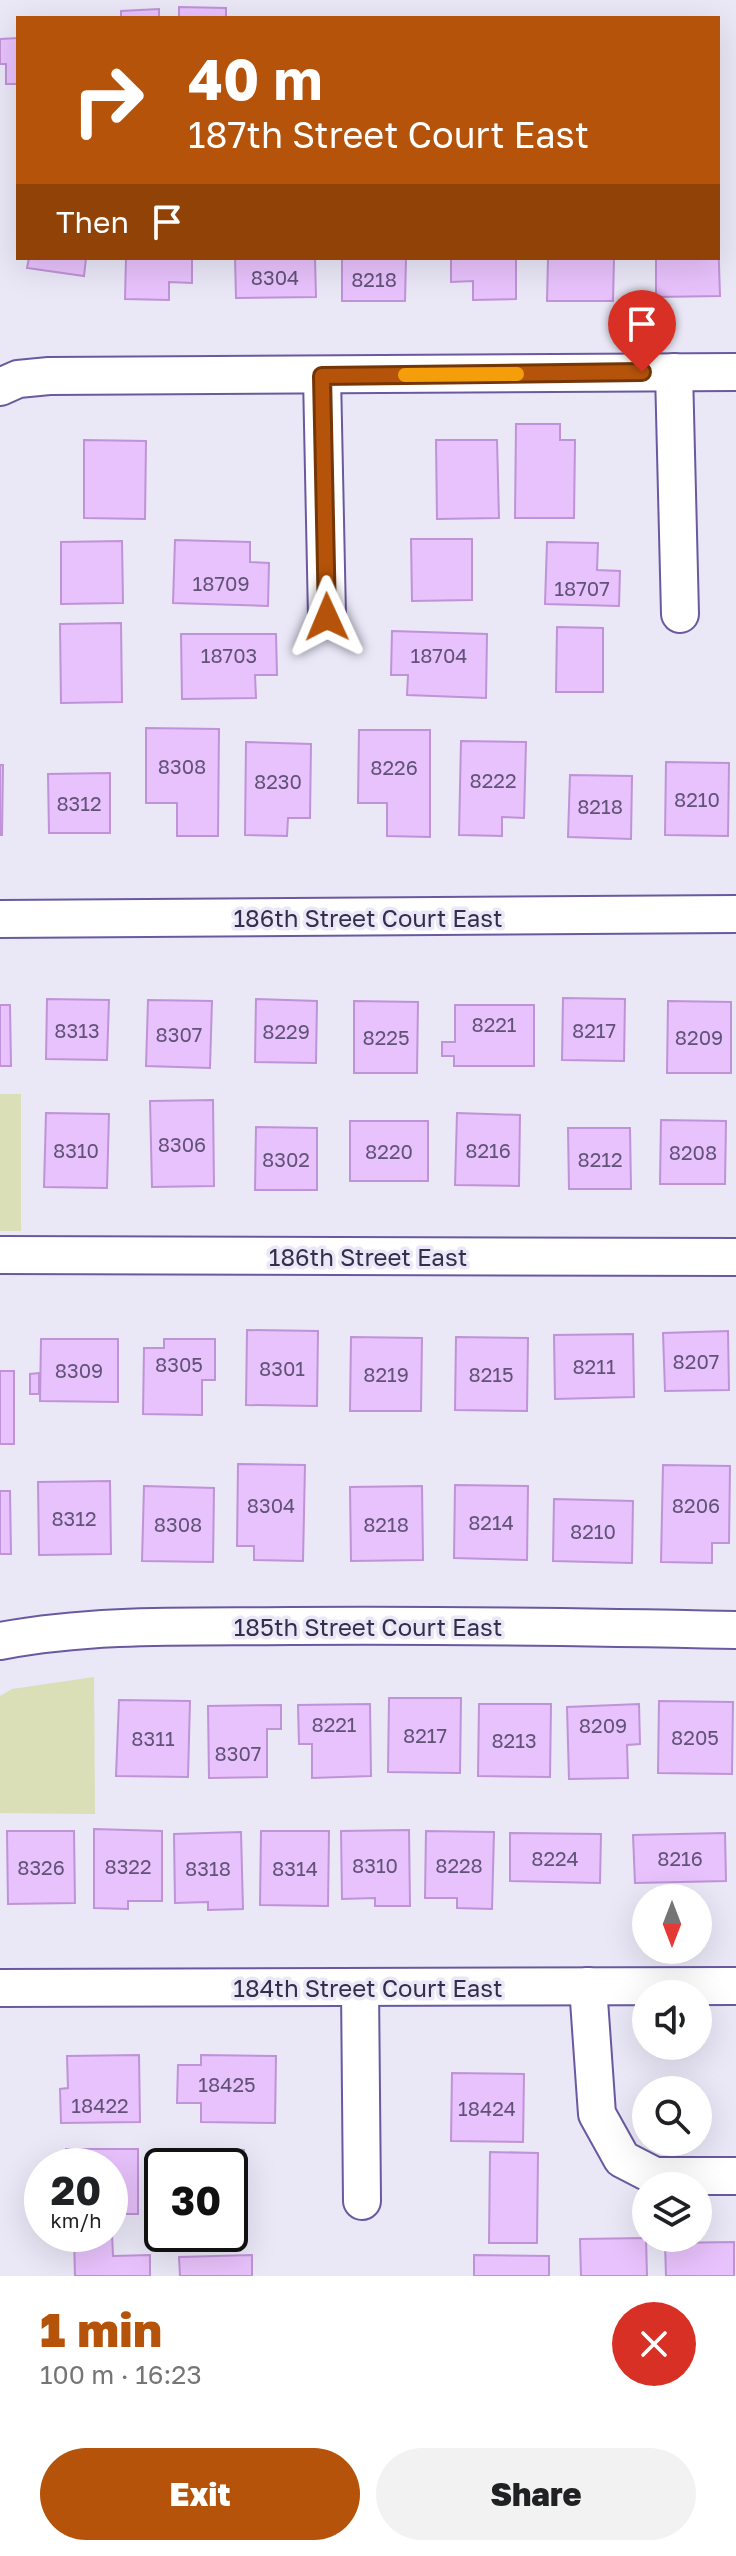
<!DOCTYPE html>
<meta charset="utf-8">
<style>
body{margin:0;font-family:"Golos Text",sans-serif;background:#f2f2f2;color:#202124;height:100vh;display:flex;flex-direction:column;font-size:30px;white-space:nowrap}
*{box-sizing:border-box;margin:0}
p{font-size:26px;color:#757577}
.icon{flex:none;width:44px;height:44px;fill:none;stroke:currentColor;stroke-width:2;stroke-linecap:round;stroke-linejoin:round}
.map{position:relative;height:2276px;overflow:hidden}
.side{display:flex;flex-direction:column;background:#fff;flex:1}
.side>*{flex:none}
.top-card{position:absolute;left:16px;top:16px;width:704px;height:244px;border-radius:0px;box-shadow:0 8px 32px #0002;background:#b45309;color:#fff;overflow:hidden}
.needle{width:52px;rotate:180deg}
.tools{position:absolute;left:632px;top:1884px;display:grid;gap:16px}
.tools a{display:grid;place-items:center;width:80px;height:80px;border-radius:50%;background:#fff;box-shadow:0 8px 32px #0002;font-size:40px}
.speed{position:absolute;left:24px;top:2148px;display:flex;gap:16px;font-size:40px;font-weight:700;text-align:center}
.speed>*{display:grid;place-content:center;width:104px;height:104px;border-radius:50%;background:#fff;box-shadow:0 8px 32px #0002;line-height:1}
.speed small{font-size:20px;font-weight:400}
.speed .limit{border:4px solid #111;border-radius:12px;background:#fff;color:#111}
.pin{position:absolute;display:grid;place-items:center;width:68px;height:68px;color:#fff;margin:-82px -34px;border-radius:50% 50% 50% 0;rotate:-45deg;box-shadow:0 0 8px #0007}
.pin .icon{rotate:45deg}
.me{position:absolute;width:88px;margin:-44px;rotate:359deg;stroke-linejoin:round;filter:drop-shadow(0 0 6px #0008)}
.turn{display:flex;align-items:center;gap:28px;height:168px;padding:0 40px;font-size:36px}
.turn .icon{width:104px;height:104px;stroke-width:2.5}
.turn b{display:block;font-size:56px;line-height:68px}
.then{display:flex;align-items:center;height:76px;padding:0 40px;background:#0003;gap:16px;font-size:30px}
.round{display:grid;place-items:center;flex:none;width:84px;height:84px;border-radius:42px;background:#f2f2f2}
.overview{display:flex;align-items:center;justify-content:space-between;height:136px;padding:0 40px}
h1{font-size:48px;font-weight:800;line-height:60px;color:#b45309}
.primary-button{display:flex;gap:16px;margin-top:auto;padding:16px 40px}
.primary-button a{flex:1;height:92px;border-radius:48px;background:#b45309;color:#fff;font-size:32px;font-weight:800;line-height:92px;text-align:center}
.primary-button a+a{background:#f2f2f2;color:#202124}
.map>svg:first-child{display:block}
</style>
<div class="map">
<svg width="736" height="2276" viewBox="0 0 736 2276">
<rect width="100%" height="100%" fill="#eae7f7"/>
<g fill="#dadfb7">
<rect x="0" y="1094" width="21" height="137"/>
<polygon points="94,1677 95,1814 0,1813 0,1696 12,1689"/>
</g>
<g fill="#e8c2fc" stroke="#c092d8" stroke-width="2">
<polygon points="179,7 226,8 226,18 179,18"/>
<polygon points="159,9 159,18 121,18 121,11"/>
<polygon points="18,38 18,84 6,84 6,64 0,64 0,39"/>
<polygon points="718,235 720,296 656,297 656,258 718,258"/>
<polygon points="29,258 86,258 84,276 27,268"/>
<polygon points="126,258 192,258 192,283 169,282 169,300 125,299"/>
<polygon points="235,258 315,258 316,297 236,298"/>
<polygon points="342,258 406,258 405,301 342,301"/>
<polygon points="451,258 516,258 516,299 473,300 473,281 451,282"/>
<polygon points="548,258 614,258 613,301 547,301"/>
<polygon points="516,424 560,424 560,440 575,440 574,518 515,518"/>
<polygon points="84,440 146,441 145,519 84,518"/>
<polygon points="436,440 497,440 499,518 437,519"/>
<polygon points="411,539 472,539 472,600 412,601"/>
<polygon points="175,540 250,542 250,562 269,563 268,606 173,603"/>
<polygon points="122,541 123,603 61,604 61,542"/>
<polygon points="547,542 598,543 597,570 620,571 619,606 545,604"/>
<polygon points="121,623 122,702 61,703 60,624"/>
<polygon points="557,627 603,628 603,692 556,692"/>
<polygon points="392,631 487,634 486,698 407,695 408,675 391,675"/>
<polygon points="181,634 276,634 277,675 255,675 256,698 182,699"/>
<polygon points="146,728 219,729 218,836 177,836 177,803 146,803"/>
<polygon points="359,730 430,730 430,837 387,836 387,803 358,803"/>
<polygon points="461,741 526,742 524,818 502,817 502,836 459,835"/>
<polygon points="246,742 311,744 310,818 288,818 287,836 245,835"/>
<polygon points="666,762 729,763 728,836 665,835"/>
<polygon points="0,765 3,765 2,835 0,835"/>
<polygon points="110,773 110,833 49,833 48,774"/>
<polygon points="570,775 632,776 631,839 568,837"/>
<polygon points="563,998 625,999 624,1061 562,1060"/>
<polygon points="47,999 109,1000 107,1060 46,1059"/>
<polygon points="256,999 317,1001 316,1063 255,1062"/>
<polygon points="148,1000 212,1001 210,1068 146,1066"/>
<polygon points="354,1001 418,1002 417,1073 354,1073"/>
<polygon points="668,1001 731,1002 731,1073 667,1073"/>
<polygon points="0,1005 10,1005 11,1066 0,1066"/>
<polygon points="455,1005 534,1005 534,1066 454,1066 454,1056 442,1056 442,1042 455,1042"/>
<polygon points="213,1100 214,1186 152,1187 150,1101"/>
<polygon points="46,1113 109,1114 107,1188 44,1187"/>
<polygon points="457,1113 520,1115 519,1186 455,1185"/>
<polygon points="661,1120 726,1121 725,1184 660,1184"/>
<rect x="350" y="1121" width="78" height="60"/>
<polygon points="256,1127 317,1128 317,1190 255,1190"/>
<polygon points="568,1128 630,1128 631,1189 569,1189"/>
<polygon points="247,1330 318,1331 317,1406 246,1405"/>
<polygon points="728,1331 729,1390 665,1391 663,1333"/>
<polygon points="633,1334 634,1397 555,1399 554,1335"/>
<polygon points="351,1337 422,1338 421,1411 350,1411"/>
<polygon points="456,1337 528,1338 527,1411 455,1410"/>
<polygon points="41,1339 118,1339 118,1402 40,1401"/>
<polygon points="164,1339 215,1339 215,1380 202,1380 202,1415 143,1414 144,1348 164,1348"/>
<rect x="0" y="1371" width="14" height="73"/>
<polygon points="39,1373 39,1394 30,1394 30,1374"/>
<polygon points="238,1464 305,1465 303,1561 254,1560 254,1546 237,1546"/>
<polygon points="663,1465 730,1466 729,1543 712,1543 712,1563 661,1562"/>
<polygon points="110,1481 111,1554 39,1555 38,1482"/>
<polygon points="455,1485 528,1486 527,1560 454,1558"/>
<polygon points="144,1486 214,1488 213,1562 142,1561"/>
<polygon points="422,1486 423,1560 351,1561 350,1487"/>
<polygon points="0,1491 10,1491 11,1554 0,1554"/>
<polygon points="554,1499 633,1501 632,1563 553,1561"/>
<polygon points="389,1698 461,1698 460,1773 388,1772"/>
<polygon points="119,1700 190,1701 188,1777 116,1776"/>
<polygon points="659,1701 733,1702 732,1774 658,1773"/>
<polygon points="370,1704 371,1776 312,1778 312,1744 299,1744 298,1705"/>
<polygon points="479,1704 551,1704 550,1777 478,1776"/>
<polygon points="639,1704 640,1744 627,1745 628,1778 569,1779 567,1707"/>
<polygon points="281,1705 281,1729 267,1729 267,1777 209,1778 208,1706"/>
<polygon points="94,1829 162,1831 162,1901 128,1901 128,1909 94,1908"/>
<polygon points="409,1830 410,1906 375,1906 375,1898 342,1899 341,1831"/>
<polygon points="7,1831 74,1831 75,1903 8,1904"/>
<polygon points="261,1831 329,1831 328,1906 260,1905"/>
<polygon points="426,1831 494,1832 492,1909 457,1908 457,1898 425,1898"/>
<polygon points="241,1832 243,1909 208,1910 208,1902 175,1903 174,1834"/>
<polygon points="510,1833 601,1834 600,1883 510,1881"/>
<polygon points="725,1833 726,1881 635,1883 633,1835"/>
<polygon points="139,2055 140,2122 61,2123 60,2089 68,2088 67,2056"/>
<polygon points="201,2055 276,2056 275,2123 201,2122 201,2103 177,2103 178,2065 201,2065"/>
<polygon points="452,2073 524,2074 523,2142 451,2141"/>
<polygon points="66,2149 138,2149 138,2214 110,2214 110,2166 66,2166"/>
<polygon points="195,2149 244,2150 242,2202 239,2201 237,2241 192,2239 192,2234 230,2234 230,2166 194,2166"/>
<polygon points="490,2152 538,2153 537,2243 489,2243"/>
<polygon points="112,2233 113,2256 150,2255 150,2276 75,2276 74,2234"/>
<polygon points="646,2238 647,2276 581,2276 580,2239"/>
<polygon points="734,2242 734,2276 666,2276 665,2243"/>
<polygon points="252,2255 252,2276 180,2276 179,2257"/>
<polygon points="474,2255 549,2256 549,2276 474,2276"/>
</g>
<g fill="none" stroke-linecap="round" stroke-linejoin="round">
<g stroke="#6a59a0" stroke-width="40">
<g id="minor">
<polyline points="674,372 680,614"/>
<polyline points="322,376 327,617"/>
<polyline points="0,387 18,379 49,376 736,372"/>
<polyline points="0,919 736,914"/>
<polyline points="0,1255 736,1257"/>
<path d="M0,1641C96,1623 194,1627 291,1626C440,1625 588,1627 736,1630"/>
<polyline points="588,1986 597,2114 622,2159 655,2176 736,2176"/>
<polyline points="360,1987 362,2201"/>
<polyline points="0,1988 736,1986"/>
</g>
</g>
<use href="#minor" stroke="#fff" stroke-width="36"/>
</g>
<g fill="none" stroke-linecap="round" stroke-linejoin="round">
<g stroke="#753606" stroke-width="20">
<polyline id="route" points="327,617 322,376 642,372"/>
</g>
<use href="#route" stroke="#b45309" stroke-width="14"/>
<polyline stroke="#f59e0b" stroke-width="14" points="405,375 517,374"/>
</g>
<g text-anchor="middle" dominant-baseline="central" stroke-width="7" stroke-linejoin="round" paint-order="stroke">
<g font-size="20" fill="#615278">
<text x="275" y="277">8304</text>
<text x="374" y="279">8218</text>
<text x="221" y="583">18709</text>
<text x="582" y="588">18707</text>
<text x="229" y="655">18703</text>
<text x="439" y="655">18704</text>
<text x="182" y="766">8308</text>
<text x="394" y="767">8226</text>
<text x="493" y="780">8222</text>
<text x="278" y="781">8230</text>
<text x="697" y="799">8210</text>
<text x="79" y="803">8312</text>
<text x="600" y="806">8218</text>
<text x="494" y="1024">8221</text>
<text x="77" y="1030">8313</text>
<text x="594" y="1030">8217</text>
<text x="286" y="1031">8229</text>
<text x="179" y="1034">8307</text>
<text x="386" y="1037">8225</text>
<text x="699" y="1037">8209</text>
<text x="182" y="1144">8306</text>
<text x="76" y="1150">8310</text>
<text x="488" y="1150">8216</text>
<text x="389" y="1151">8220</text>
<text x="693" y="1152">8208</text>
<text x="286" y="1159">8302</text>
<text x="600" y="1159">8212</text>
<text x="696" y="1361">8207</text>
<text x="179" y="1364">8305</text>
<text x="594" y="1366">8211</text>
<text x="282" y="1368">8301</text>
<text x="79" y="1370">8309</text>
<text x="386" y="1374">8219</text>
<text x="491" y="1374">8215</text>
<text x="271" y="1505">8304</text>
<text x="696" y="1505">8206</text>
<text x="74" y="1518">8312</text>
<text x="491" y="1522">8214</text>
<text x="178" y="1524">8308</text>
<text x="386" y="1524">8218</text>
<text x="593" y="1531">8210</text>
<text x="334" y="1724">8221</text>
<text x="603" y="1725">8209</text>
<text x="425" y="1735">8217</text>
<text x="695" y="1737">8205</text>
<text x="153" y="1738">8311</text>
<text x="514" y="1740">8213</text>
<text x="238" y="1753">8307</text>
<text x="555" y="1858">8224</text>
<text x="680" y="1858">8216</text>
<text x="375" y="1865">8310</text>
<text x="459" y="1865">8228</text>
<text x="128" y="1866">8322</text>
<text x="41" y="1867">8326</text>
<text x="208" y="1868">8318</text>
<text x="295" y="1868">8314</text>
<text x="227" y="2084">18425</text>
<text x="100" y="2105">18422</text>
<text x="487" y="2108">18424</text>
</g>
<g font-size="24" fill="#342d4c" stroke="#eae7f7">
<text x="368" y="917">186th Street Court East</text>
<text x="368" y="1256">186th Street East</text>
<text x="368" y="1626">185th Street Court East</text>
<text x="368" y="1987">184th Street Court East</text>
</g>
</g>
</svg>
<div class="tools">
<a><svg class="needle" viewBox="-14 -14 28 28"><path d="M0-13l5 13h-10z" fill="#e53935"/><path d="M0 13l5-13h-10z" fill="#757577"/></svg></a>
<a><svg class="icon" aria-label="sound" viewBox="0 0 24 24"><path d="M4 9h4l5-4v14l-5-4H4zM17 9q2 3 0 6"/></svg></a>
<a><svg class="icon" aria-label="search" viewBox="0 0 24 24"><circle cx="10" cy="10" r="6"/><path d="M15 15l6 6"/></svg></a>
<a><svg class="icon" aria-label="layers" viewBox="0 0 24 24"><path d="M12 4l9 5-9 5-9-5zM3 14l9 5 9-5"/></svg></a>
</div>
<div class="speed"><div>20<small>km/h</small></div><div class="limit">30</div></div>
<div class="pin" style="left:642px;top:372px;background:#d93025"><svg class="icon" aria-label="arrive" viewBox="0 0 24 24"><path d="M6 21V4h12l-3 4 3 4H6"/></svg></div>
<svg class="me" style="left:327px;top:617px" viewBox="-20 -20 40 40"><path d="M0-17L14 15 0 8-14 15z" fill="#b45309" stroke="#fff" stroke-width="4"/></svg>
<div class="top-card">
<div class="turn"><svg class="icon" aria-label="right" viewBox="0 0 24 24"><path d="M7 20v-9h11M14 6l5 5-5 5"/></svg><div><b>40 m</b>187th Street Court East</div></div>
<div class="then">Then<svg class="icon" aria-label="arrive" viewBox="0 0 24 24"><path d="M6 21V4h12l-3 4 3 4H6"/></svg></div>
</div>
</div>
<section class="side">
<div class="overview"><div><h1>1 min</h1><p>100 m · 16:23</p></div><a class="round" style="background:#d93025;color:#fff"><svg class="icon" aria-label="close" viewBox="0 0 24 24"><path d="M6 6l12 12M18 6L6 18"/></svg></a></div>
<div class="primary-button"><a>Exit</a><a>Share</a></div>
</section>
